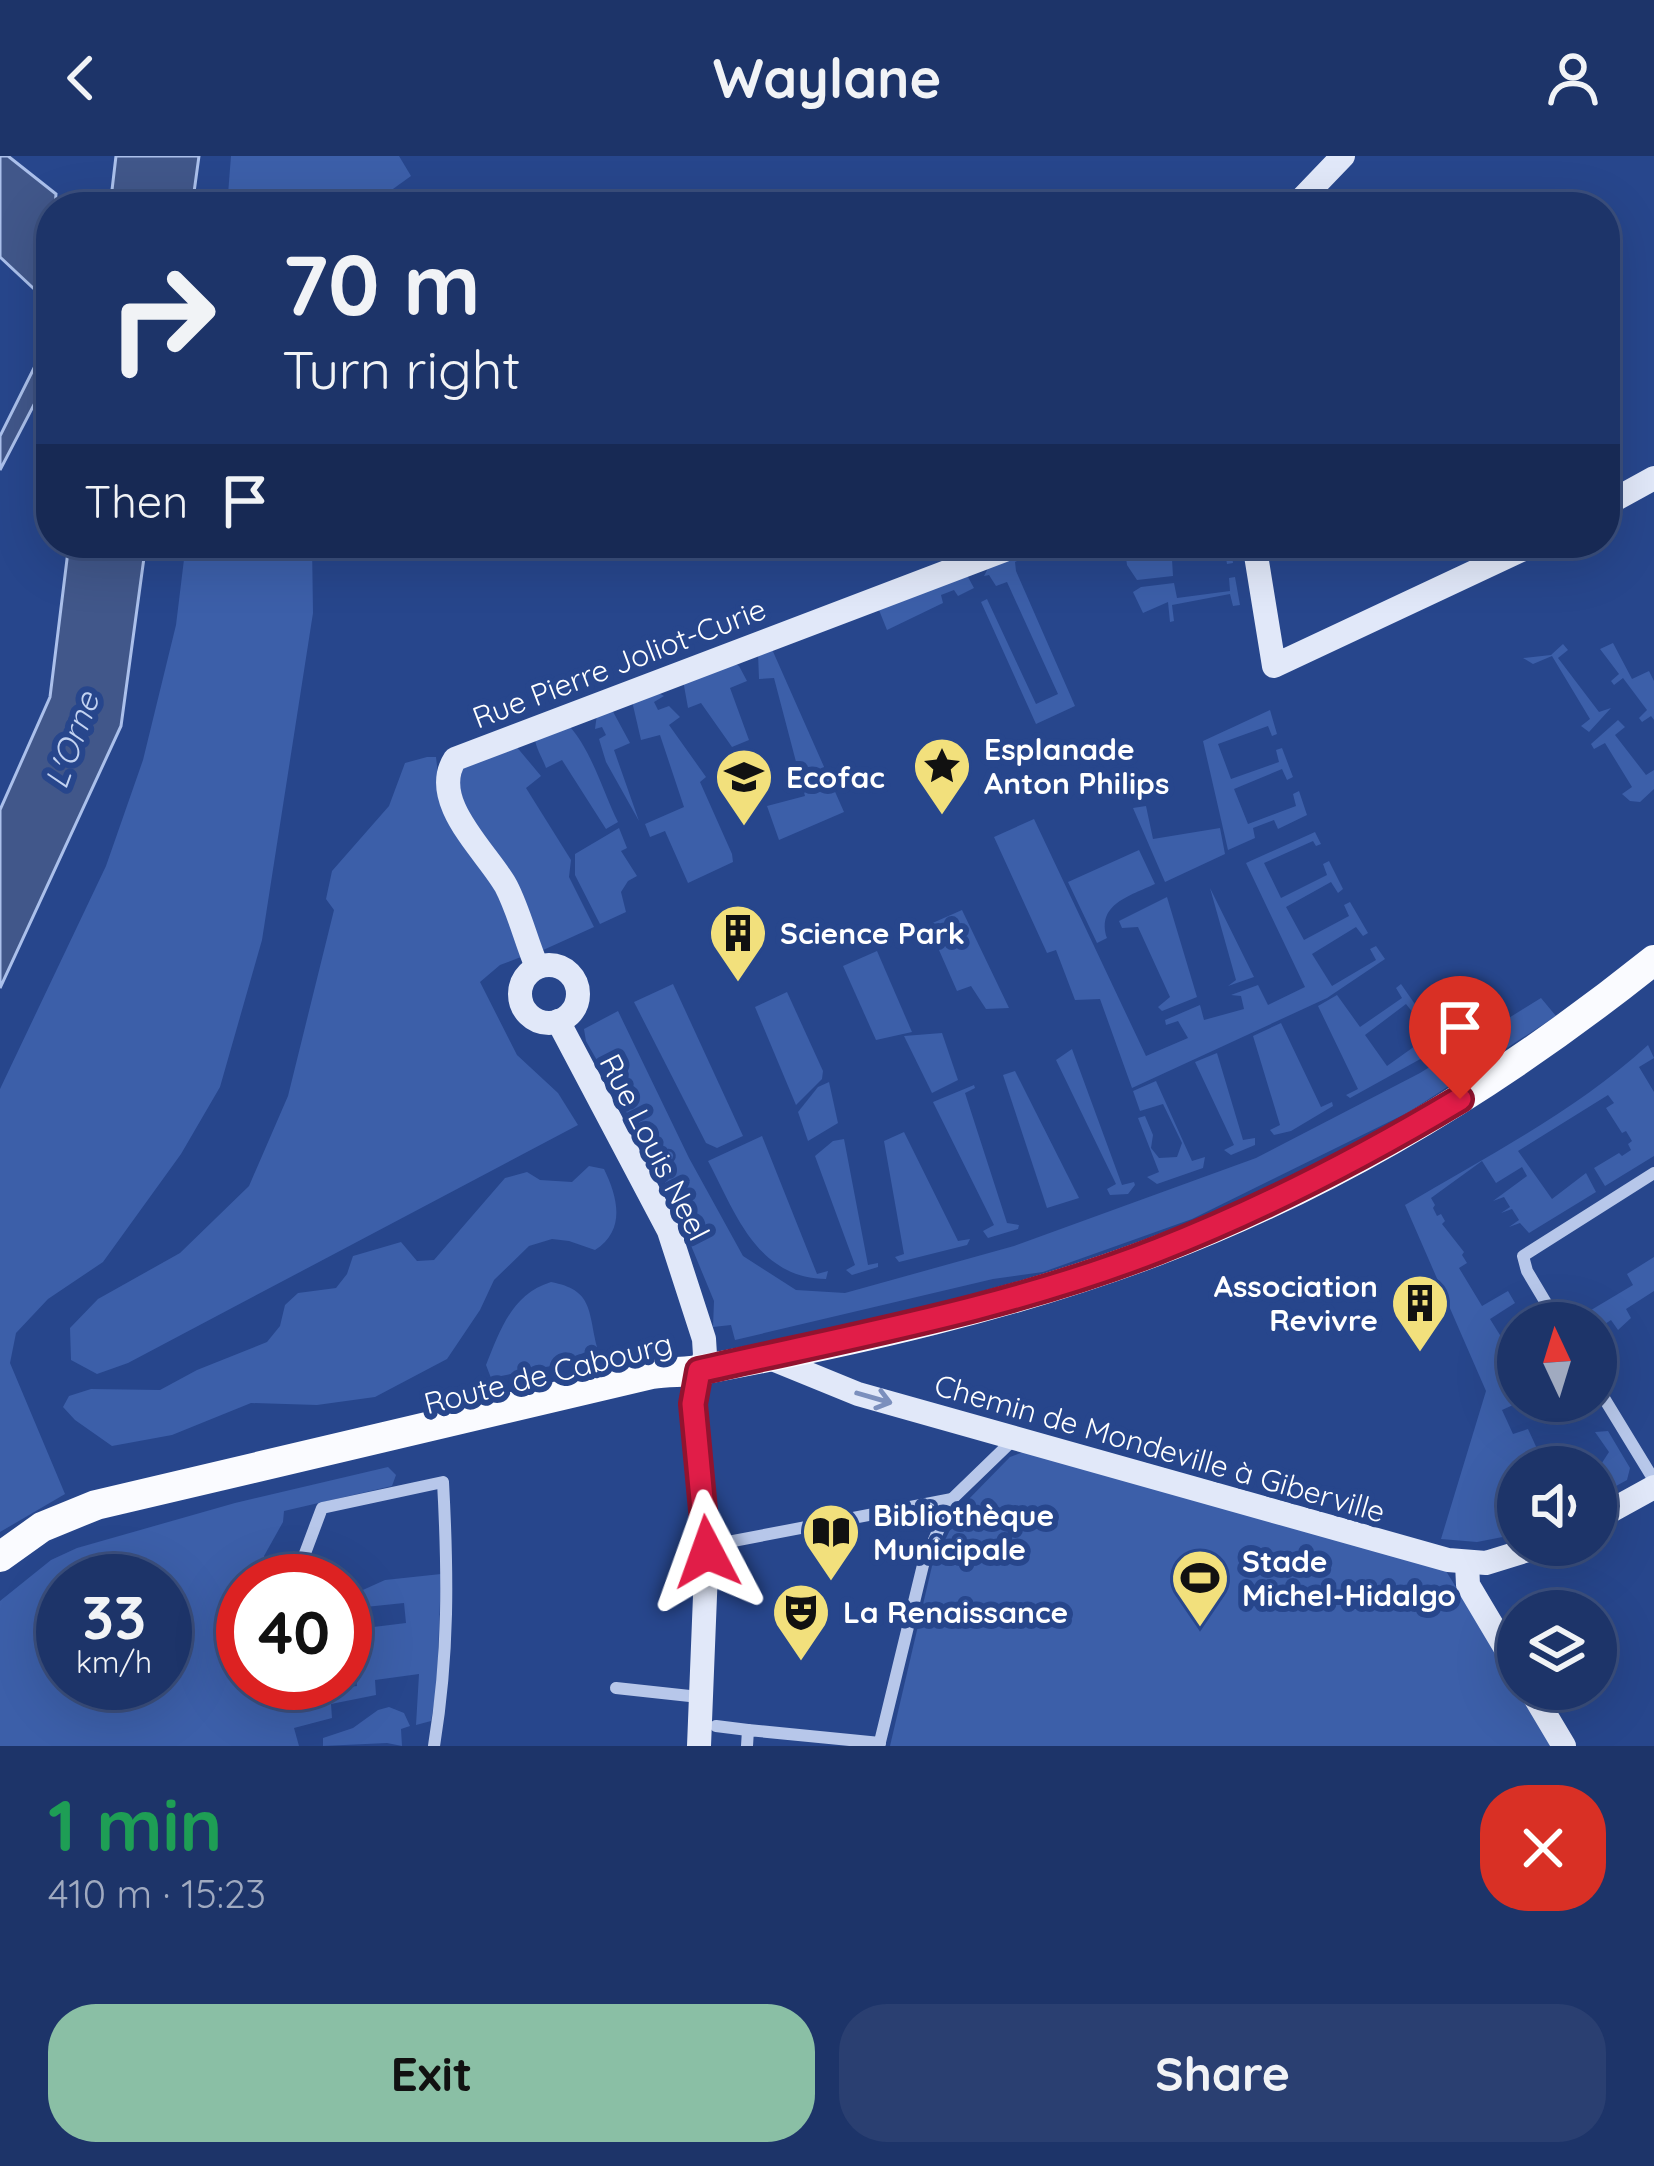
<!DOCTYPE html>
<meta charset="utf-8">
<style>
body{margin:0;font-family:Quicksand,sans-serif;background:#2a3f71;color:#f1f3f6;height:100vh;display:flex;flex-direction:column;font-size:45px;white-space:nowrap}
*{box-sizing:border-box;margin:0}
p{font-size:39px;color:#a0aac0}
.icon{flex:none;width:66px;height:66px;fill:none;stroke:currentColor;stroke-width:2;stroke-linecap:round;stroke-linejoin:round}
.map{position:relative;height:1590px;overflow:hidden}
.drawer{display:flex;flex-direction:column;background:#1d3469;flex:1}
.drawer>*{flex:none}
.top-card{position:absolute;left:36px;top:36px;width:1584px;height:366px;border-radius:48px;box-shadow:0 12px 48px #0002,0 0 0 3px #3b4f7d;background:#1d3469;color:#f1f3f6;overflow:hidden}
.needle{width:78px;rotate:356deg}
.controls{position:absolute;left:1497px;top:1146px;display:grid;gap:24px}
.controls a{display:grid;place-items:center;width:120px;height:120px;border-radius:50%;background:#1d3469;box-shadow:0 12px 48px #0002,0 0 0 3px #3b4f7d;font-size:60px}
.speed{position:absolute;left:36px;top:1398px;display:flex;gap:24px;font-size:60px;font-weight:700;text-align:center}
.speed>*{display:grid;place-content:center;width:156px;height:156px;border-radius:50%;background:#1d3469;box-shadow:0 12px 48px #0002,0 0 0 3px #3b4f7d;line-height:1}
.speed small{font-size:30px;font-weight:400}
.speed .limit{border:18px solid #d22;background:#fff;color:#111}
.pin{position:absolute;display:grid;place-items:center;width:102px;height:102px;color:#fff;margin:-123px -51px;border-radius:50% 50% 50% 0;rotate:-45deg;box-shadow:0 0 12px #0007}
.pin .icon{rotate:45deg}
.me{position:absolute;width:132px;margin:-66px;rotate:356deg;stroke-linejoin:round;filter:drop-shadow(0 0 9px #0008)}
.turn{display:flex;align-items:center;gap:42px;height:252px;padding:0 48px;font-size:54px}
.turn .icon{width:156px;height:156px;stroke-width:2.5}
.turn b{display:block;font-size:84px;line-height:102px}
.then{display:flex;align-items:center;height:114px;padding:0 48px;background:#0003;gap:24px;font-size:45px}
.round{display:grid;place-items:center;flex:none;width:126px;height:126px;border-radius:48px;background:#2a3f71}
.headline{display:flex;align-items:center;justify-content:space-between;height:204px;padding:0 48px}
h1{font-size:72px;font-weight:700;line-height:90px;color:#1e9e55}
.button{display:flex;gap:24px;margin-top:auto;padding:24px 48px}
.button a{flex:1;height:138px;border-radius:48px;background:#8abfa5;color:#111;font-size:48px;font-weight:700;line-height:138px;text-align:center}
.button a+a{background:#2a3f71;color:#f1f3f6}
header{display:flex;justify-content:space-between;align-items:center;height:156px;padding:0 48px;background:#1d3469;font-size:54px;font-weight:700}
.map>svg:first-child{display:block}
</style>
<header><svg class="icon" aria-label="back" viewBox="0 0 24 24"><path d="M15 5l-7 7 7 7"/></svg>Waylane<svg class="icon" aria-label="person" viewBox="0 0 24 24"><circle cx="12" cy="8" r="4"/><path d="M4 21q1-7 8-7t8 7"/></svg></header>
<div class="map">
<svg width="1654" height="1590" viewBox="0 0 1654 1590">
<rect width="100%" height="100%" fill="#27468c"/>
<g fill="#3c5fa9" fill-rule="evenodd">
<polygon points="231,0 399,0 411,20 368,51 227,51"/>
<polygon points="186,387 312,387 313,457 262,784 220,931 181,998 103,1106 48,1143 16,1177 10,1207 65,1338 0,1376 0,933 106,710 143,604 176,469"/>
<polygon points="1124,387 1170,387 1171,398 1224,393 1225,387 1231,387 1233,407 1227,408 1225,396 1172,403 1173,420 1137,424 1127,409"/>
<polygon points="1015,398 1023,402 1015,406 1016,415 1075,550 1036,568 981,446 987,443 1036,548 1058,538 1007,426 996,430 989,419 984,420 989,410"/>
<polygon points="961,418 968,421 974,432 958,440 954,434 941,439 943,447 887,474 879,454"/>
<polygon points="1235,421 1240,449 1233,450 1230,438 1172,449 1174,465 1170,466 1168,446 1143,457 1133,436 1141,431 1174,427 1177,442 1230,435 1229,422"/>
<polygon points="1613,487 1632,523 1649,515 1654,525 1654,564 1651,560 1642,566 1639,562 1647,554 1623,522 1614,529 1611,525 1619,518 1600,493"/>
<polygon points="1563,488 1568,494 1558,502 1599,556 1611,552 1589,576 1581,570 1590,563 1552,500 1533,508 1523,502 1551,499"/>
<polygon points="771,491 844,656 779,684 767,650 805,640 774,522 759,523 758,497"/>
<polygon points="734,507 739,510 747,525 730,532 749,584 732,591 701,547 688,552 683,524"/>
<polygon points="657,536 664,540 654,546 658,554 669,550 680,561 669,569 706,621 700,626 732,698 733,706 688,727 665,675 650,681 645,668 684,651 660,579 641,584 632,545"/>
<polygon points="611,552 630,587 614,594 639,665 606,606 599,583 606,579 602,571 595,573 597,558"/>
<polygon points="1270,554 1277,578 1272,580 1268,570 1218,588 1231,623 1279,606 1276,594 1282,592 1293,621 1287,624 1282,613 1234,633 1248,668 1296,650 1293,638 1299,635 1307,659 1278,673 1274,664 1253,672 1255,682 1228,694 1203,585"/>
<polygon points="1618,564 1625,571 1615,579 1646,619 1654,614 1654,633 1640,646 1630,645 1622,638 1632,631 1605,587 1594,593 1591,588"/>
<path d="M569,570C591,593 603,636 618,666L606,673L562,604L546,612C544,605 535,591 535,582Z"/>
<polygon points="515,589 541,620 526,632 571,704 569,721 594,771 541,795 459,645 461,609"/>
<polygon points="427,601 436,601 439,628 501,742 521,801 500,809 480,826 517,899 558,937 578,969 128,1207 97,1218 71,1204 70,1172 98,1143 180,1097 249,1030 288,940 334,754 326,743 332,715 389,650 405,607"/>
<polygon points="1146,650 1153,683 1220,672 1225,698 1165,726 1133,652"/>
<polygon points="1034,663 1146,900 1188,882 1178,865 1166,869 1165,864 1200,849 1204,864 1244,853 1241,840 1231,839 1258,829 1268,849 1305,831 1246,707 1315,676 1321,688 1316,690 1313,685 1264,707 1281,742 1327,719 1323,708 1329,705 1343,733 1338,737 1331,726 1286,751 1304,784 1349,760 1344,749 1350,746 1368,777 1363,780 1356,771 1312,798 1332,830 1376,804 1370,793 1376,790 1385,803 1327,842 1132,932 1100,843 1075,844 1056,794 1047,797 994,681"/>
<polygon points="619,672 627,692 621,695 637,720 628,725 621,736 626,756 600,768 575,719 575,698"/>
<path d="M1139,694L1155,728C1130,740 1096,748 1107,782L1097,787L1068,726Z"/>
<polygon points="1210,732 1254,821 1228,830 1236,824"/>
<polygon points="1167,741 1197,841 1162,855 1158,851 1170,841 1138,771 1122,772 1119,765"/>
<polygon points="962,754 1009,852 986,853 971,830 957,835 928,769"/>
<polygon points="877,795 912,876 876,884 843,810"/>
<polygon points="673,828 743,980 717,992 706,987 634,846"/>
<polygon points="1401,828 1419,854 1414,858 1406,848 1365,879 1387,910 1429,880 1423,870 1428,866 1444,885 1440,891 1432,881 1417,890 1424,901 1350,942 1346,939 1358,933 1318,850 1337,839 1360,871 1402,842 1396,832"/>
<polygon points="787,836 823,915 822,923 796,949 755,851"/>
<polygon points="1541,842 1556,860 1409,956 1192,1063 1043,1116 993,1123 735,1184 731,1169 713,1171 714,1145 661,1017 586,885 584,873 618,855 689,1002 743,1100 796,1134 845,1137 1014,1090 1256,1002 1420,917"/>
<polygon points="1281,867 1321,951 1332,946 1333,950 1291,975 1274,979 1270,974 1280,969 1253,880"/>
<polygon points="942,877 958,924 932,937 904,880"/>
<path d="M1648,889L1654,902L1639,911L1654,936V1000L1605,1030L1594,1012L1619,997L1622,1000L1631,994L1628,988L1632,985L1626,975L1622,977L1606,952L1614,947L1608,939L1518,995L1552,1043L1586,1017L1596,1036L1529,1077L1520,1067L1509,1071L1519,1064L1512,1053L1501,1057L1510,1051L1504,1041L1493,1045L1527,1020L1522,1011L1496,1027L1482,1005L1431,1042L1435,1049L1433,1052L1437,1060L1441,1058L1445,1065L1442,1068L1464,1096L1462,1099L1467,1107L1459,1112L1482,1150L1508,1135L1515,1147L1490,1163L1518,1208V1245H1522L1502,1254L1513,1278L1528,1273L1539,1297L1558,1289L1560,1293L1513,1314L1518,1325V1378L1477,1386L1441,1383L1486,1235L1405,1049C1487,1001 1578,953 1648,889Z"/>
<polygon points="1072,893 1122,1029 1134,1026 1135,1029 1128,1038 1110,1039 1107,1033 1116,1028 1056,904"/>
<polygon points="1217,897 1243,984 1255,982 1255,989 1231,999 1224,994 1234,989 1195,906"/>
<polygon points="1015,915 1079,1042 1047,1052 1003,919"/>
<polygon points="1156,925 1192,1005 1205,1001 1203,1012 1157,1028 1147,1021 1159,1016 1138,962 1145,960 1153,979 1151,992 1159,1002 1177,1001 1182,987 1163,948 1140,955 1133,935"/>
<polygon points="829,926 838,967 808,985 798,956 818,931"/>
<polygon points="974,929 975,932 965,937 1007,1067 1019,1069 1018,1073 988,1082 983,1075 994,1069 933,946"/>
<polygon points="904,976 958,1085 970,1083 967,1089 899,1106 895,1101 904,1098 884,985"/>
<path d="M762,980L817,1118L828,1115L826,1123C757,1122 736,1058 708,1005Z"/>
<polygon points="844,983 868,1109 878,1107 878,1111 852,1119 846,1114 855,1109 815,1000 833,985"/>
<path d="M589,1010L604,1013C618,1042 626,1074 595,1094L569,1085L552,1083L529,1090L494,1124L480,1154L447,1203L375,1241L317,1249L251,1247L172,1279L112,1290L75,1264L63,1251L69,1240L91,1233L160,1234L197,1214L267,1186L280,1170L285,1149L298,1137L336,1132L347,1118L353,1100L401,1086L417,1105L434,1104L505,1022L527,1016L540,1024L572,1026Z"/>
<polygon points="1654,1101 1654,1135 1626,1153 1631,1162 1618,1174 1611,1164 1596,1174 1596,1167 1579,1167 1576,1163 1633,1129 1627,1118"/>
<path d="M551,1126C593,1134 588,1154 597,1191L556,1209L491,1222L486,1209C500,1174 512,1138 551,1126Z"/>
<polygon points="1608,1275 1630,1312 1627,1324 1596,1341 1596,1316 1609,1296 1595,1276"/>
<polygon points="1023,1296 1446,1415 1554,1590 890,1590 932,1410 962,1350 1010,1301"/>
<path d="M388,1311L396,1319L392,1330L284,1355L283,1366L264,1400L273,1425H243V1527H298L300,1537L357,1530L355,1510L345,1511V1442L385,1424L441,1418L437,1529L431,1565L416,1569L419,1518L375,1524L376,1539L331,1548L332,1562L294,1572L299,1590H0V1445L51,1404L77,1392L235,1347ZM63,1425H165V1527H63ZM404,1447L406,1467L349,1474L346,1453Z"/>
<polygon points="389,1551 404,1557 410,1570 401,1573 402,1590 387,1587 323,1590 323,1582 353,1572 378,1554"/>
</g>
<g fill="#41578a" stroke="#abc0eb" stroke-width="3">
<polygon points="0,0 8,0 56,38 55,51 51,51 48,146 0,101"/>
<polygon points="116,0 199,0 192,51 110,51"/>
<polygon points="51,178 51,216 0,314 0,280"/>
<polygon points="69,387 146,387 121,570 0,832 0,654 50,541"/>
</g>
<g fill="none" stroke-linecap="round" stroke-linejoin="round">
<g stroke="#b7c7ea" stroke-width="12">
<polyline points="1558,1167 1527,1115 1523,1100 1654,1017"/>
<polyline points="1596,1229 1654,1324"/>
<polyline points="707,1390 952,1343"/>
<path d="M301,1408L322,1352L443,1326C448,1418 449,1498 434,1590"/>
<polyline points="616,1532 699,1541"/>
<polyline points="716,1570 748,1574"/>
<polyline points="747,1590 748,1574 880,1587"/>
<polyline points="879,1590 923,1409 952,1343 1014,1283"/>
</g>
<g stroke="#e1e8f9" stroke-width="24">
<polyline points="1294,51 1343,0"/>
<polyline points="1605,349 1654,322"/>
<polyline points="1254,387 1274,510 1536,387"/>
<circle cx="549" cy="838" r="29"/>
<path d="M537,811C526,785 519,755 506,730C487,696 428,645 455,603L1023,387"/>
<polyline points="558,865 669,1075 704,1183 705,1199 693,1248 707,1390 699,1590"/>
<polyline points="765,1200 858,1238 1448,1404 1486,1407 1544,1389"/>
<polyline points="1596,1363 1654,1331"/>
<polyline points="1467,1407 1468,1429 1518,1513"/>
<polyline points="1530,1533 1564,1590"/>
</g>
<path stroke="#fafbff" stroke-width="30" d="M0,1401L42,1371L96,1349L652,1218C670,1215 688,1217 706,1213C856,1185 1010,1150 1154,1096C1335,1028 1503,925 1654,804"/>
</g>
<defs><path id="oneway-shaft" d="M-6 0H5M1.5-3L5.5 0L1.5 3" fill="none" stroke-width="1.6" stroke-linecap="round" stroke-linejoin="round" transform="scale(3)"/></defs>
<use stroke="#7b8fbd" href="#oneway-shaft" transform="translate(874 1242) rotate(16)"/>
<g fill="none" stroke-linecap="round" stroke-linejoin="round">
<g stroke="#92132f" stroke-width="30">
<path id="route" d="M707,1396L693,1248L699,1215C853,1180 1010,1152 1158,1094C1263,1053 1363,1001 1460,943"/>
</g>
<use href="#route" stroke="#e11d48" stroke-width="21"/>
</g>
<defs>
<g id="sight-pin" transform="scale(3)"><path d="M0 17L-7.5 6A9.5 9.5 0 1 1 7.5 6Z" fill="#f2e07c" stroke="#27468c"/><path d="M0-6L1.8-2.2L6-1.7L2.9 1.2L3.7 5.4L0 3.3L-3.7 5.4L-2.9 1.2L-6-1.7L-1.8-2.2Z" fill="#111"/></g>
<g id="university-pin" transform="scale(3)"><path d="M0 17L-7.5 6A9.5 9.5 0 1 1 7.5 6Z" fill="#f2e07c" stroke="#27468c"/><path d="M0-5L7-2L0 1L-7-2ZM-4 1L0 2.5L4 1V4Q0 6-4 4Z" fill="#111"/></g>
<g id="building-pin" transform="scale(3)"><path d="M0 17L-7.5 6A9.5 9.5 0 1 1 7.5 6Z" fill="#f2e07c" stroke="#27468c"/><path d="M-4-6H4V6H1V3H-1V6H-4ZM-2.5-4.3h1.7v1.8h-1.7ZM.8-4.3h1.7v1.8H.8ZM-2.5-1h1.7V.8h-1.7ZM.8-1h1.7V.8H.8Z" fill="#111"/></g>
<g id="library-pin" transform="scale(3)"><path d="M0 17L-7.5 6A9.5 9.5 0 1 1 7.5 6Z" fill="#f2e07c" stroke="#27468c"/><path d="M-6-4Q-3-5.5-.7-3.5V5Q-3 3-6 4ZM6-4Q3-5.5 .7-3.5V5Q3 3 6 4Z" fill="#111"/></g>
<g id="stadium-pin" transform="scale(3)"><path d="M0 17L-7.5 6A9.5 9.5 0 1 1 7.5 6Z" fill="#f2e07c" stroke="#27468c"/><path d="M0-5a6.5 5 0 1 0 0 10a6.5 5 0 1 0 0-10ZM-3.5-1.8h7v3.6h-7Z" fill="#111"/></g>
<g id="theatre-pin" transform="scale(3)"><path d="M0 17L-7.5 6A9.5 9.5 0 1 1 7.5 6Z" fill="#f2e07c" stroke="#27468c"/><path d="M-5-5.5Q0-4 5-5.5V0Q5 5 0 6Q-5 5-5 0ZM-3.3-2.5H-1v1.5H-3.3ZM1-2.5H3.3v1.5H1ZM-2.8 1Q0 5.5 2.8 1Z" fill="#111"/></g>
</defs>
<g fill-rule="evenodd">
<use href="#sight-pin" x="942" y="610"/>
<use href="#university-pin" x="744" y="621"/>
<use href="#building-pin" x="738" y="777"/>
<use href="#building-pin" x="1420" y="1147"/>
<use href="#library-pin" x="831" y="1376"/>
<use href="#stadium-pin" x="1200" y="1422"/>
<use href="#theatre-pin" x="801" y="1456"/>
</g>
<g text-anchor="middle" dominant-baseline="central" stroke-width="12" stroke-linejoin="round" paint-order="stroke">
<g font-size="30" fill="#fff" stroke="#27468c">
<text transform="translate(619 507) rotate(-21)">Rue Pierre Joliot-Curie</text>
<text transform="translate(655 991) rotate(63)">Rue Louis Neel</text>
<text transform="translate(548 1217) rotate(-14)">Route de Cabourg</text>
<text transform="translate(1160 1292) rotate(16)">Chemin de Mondeville à Giberville</text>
</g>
<g font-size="30" font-weight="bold" fill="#fff" stroke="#27468c" text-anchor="start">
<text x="984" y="593">Esplanade<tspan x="984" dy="34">Anton Philips</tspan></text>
<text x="786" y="621">Ecofac</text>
<text x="780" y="777">Science Park</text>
<text x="1378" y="1130" text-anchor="end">Association<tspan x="1378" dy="34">Revivre</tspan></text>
<text x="873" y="1359">Bibliothèque<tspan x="873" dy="34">Municipale</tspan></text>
<text x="1242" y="1405">Stade<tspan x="1242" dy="34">Michel-Hidalgo</tspan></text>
<text x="843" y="1456">La Renaissance</text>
</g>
<g font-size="33" font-style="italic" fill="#c2d2f1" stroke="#27468c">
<text transform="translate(71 584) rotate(-70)">L'Orne</text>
</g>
</g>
</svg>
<div class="controls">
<a><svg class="needle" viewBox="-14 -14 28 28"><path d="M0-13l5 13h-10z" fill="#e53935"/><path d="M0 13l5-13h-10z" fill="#a0aac0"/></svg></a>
<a><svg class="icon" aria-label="sound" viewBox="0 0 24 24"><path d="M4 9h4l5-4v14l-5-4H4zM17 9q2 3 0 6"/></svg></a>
<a><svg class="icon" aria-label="layers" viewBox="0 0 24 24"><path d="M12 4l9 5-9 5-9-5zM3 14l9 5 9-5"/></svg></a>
</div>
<div class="speed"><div>33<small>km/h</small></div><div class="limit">40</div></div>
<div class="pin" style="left:1460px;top:943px;background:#d93025"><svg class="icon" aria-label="arrive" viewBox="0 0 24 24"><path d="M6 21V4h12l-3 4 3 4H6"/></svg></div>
<svg class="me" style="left:707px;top:1396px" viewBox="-20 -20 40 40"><path d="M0-17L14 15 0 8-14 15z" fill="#e11d48" stroke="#fff" stroke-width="4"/></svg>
<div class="top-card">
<div class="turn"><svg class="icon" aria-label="right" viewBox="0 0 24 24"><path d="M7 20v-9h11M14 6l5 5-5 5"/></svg><div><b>70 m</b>Turn right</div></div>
<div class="then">Then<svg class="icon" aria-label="arrive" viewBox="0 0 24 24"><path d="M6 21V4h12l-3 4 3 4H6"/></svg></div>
</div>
</div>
<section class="drawer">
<div class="headline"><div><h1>1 min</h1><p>410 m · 15:23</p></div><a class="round" style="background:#d93025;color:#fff"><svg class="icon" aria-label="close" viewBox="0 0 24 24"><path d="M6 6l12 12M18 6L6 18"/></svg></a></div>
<div class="button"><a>Exit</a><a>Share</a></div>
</section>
